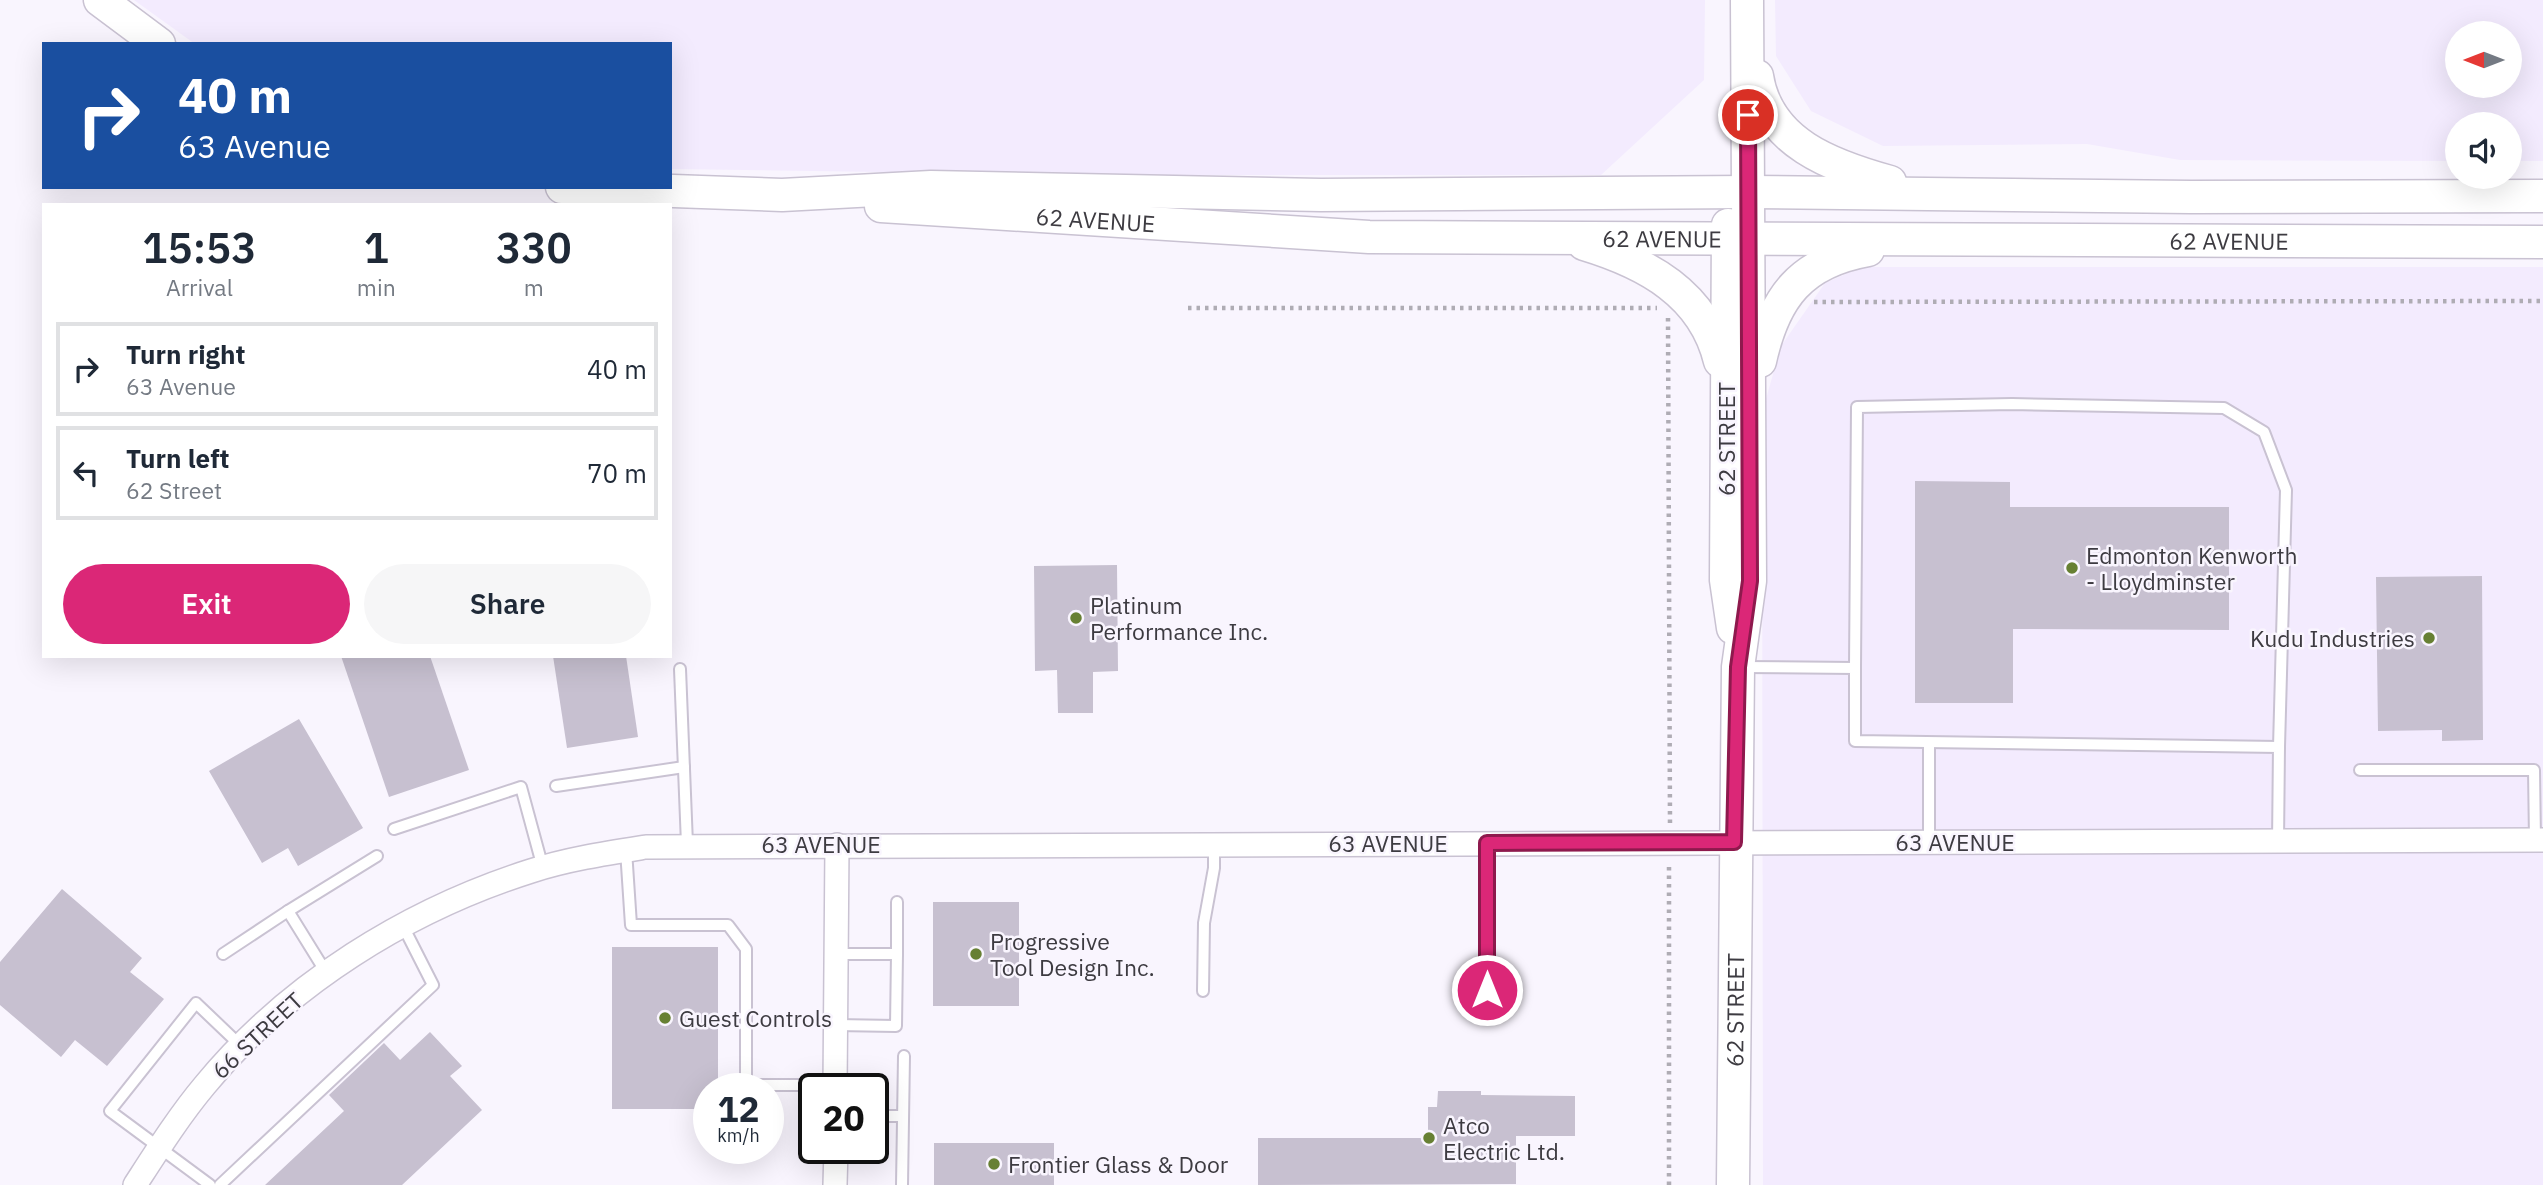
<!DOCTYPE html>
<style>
body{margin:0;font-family:"IBM Plex Sans",sans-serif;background:#f6f6f7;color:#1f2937;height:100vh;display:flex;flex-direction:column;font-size:26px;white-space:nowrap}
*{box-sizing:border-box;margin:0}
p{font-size:23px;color:#747a83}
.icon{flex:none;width:38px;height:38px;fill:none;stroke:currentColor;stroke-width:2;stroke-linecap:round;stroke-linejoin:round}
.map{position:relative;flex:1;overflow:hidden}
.details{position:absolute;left:42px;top:203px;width:630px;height:455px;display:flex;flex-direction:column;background:#fff;border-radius:0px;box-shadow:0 7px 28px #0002}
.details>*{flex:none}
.hud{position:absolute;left:42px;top:42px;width:630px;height:147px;border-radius:0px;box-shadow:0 7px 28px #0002;background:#1a4fa0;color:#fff;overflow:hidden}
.needle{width:46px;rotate:270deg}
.buttons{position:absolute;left:2445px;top:21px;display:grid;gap:14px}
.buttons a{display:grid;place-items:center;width:77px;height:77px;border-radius:50%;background:#fff;box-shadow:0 7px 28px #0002;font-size:35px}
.speed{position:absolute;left:693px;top:1073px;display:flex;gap:14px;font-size:35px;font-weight:700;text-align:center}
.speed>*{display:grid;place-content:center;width:91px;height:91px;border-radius:50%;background:#fff;box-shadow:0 7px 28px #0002;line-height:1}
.speed small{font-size:18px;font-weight:400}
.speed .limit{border:4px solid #111;border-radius:10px;background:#fff;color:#111}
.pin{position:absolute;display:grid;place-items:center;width:60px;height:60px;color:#fff;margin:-30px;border:4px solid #fff;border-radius:50%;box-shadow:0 2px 7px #0007}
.me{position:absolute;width:77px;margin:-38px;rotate:0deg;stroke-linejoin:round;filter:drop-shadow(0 0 5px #0008)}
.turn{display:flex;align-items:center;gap:24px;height:147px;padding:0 21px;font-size:32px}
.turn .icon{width:91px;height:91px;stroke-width:2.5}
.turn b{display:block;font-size:49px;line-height:60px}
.eta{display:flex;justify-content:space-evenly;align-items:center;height:119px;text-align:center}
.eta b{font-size:42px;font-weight:600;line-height:49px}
.action{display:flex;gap:14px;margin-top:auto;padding:14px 21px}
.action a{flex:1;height:80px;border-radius:42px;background:#db2777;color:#fff;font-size:28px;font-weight:600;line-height:80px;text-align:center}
.action a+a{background:#f6f6f7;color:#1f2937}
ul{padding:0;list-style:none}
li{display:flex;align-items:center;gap:21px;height:94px;margin:0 14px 10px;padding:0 7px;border:4px solid #e0e1e3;border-radius:0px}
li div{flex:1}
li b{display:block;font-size:26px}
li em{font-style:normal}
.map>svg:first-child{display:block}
</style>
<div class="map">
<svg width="2543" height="1185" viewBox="0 0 2543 1185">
<rect width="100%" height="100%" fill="#f9f5fe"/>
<g fill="#f3ebfe" fill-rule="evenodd">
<polygon points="134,0 1705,0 1704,80 1601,175 1095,175 670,169 670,44 195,44"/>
<path d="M1775,0H2543V161H2510V124H2457V161L2180,160L2087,144L1883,146L1811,111L1776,56ZM2457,33H2510V86H2457Z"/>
<polygon points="1862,267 2543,267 2543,1185 1763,1185 1762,413 1781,346 1825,283"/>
</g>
<g fill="#c7c0d0">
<polygon points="1915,481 2010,482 2010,507 2229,507 2229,630 2013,629 2013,703 1915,703"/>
<polygon points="1117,565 1118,671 1093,672 1093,713 1058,713 1057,670 1035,671 1034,566"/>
<polygon points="2482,576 2483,740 2442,741 2442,730 2378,731 2376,577"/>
<polygon points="341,656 430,656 469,770 389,797"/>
<polygon points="553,656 626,656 638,737 567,748"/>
<polygon points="299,719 363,828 298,866 288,848 262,863 209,771"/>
<polygon points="62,889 142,958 130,972 164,999 107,1066 75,1040 61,1057 0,1005 0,962"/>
<rect x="933" y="902" width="86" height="104"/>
<polygon points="612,947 718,947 718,1088 709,1088 709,1109 612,1109"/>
<polygon points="430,1032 462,1066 450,1076 482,1110 402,1185 265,1185 344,1111 329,1095 384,1043 400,1060"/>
<polygon points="1438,1091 1481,1091 1481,1095 1575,1096 1575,1136 1516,1136 1516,1184 1258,1185 1258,1138 1428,1138 1428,1107 1437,1107"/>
<rect x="934" y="1143" width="120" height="42"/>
</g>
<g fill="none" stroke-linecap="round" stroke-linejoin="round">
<g stroke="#c9c2d2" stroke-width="14">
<g id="service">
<polyline points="1741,667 1855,668 1855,741 2279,747 2278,843"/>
<polyline points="1855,668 1857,407 2012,404 2224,408 2264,432 2286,490 2279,747"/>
<polyline points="680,669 687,844"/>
<polyline points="1929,743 1929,842"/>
<polyline points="2360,770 2534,770 2535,840"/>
<polyline points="556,786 684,767"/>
<polyline points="394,829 521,787 543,868"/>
<polyline points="626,850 631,925 728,925 746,949 746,1085 835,1085"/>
<polyline points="897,902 897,954"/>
<polyline points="223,954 288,911"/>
<polyline points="327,974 288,911 377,856"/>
<polyline points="1487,990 1487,843"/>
<polyline points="1203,991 1204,923 1214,868 1214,845"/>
<polyline points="836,1025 896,1026 897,954 836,954"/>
<polyline points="873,1116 903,1116"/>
<polyline points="210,1185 110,1111 196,1003 241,1046"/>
<polyline points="220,1185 433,985 403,926"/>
<polyline points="902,1185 904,1056"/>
</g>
</g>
<g stroke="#c9c2d2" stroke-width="26">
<g id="minor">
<polyline points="835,1088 837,845"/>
<path d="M135,1185C157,1151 179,1116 205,1085C288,984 408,910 531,871C568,859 608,853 646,847L2543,840"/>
<polyline points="835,1185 836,1148"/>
</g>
</g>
<g stroke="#c9c2d2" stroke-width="35">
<g id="secondary">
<polyline points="100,0 159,44"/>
<path d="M1757,76C1767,143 1832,166 1890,182"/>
<polyline points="562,187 782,195 931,187 1321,195 1749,192 2191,197 2543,196"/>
<path id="s1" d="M881,206L1369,237L2543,242"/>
<polyline points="1728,225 1726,580 1733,628"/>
<path d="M1584,244C1647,263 1704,294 1720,361"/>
<path d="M1760,361C1774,297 1801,262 1868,250"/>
<path id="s2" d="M1733,1185L1738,667L1750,581L1747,0"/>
</g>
</g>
<g stroke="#afacb4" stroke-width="4.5" stroke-dasharray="3.5 5" stroke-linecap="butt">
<polyline points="1814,302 2543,301"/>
<polyline points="1188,308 1657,308"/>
<polyline points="1668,318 1670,824"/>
<polyline points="1669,1185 1669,864"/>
</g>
<use href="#service" stroke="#fff" stroke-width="10"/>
<use href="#minor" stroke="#fff" stroke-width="23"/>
<use href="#secondary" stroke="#fff" stroke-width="32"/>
</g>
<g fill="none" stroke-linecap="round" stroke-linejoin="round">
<g stroke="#8e194d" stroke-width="18">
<polyline id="route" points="1487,990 1487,843 1734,842 1738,667 1750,581 1748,115"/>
</g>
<use href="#route" stroke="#db2777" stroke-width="12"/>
</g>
<g fill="#678033" stroke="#f9f5fe" stroke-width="2.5">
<circle cx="2072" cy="568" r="7"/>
<circle cx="1076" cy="618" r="7"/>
<circle cx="2429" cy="638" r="7"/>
<circle cx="976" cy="954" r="7"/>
<circle cx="665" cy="1018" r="7"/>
<circle cx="1429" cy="1138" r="7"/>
<circle cx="994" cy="1164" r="7"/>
</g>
<g text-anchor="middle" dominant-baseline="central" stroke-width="5" stroke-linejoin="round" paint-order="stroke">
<g font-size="23" fill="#3d3b41" stroke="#f9f5fe">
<text stroke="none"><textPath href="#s1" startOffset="215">62 AVENUE</textPath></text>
<text stroke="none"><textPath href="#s1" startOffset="782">62 AVENUE</textPath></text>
<text stroke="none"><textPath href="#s1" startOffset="1349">62 AVENUE</textPath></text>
<text transform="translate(1726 439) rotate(-90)">62 STREET</text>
<text x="1955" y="842">63 AVENUE</text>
<text x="1388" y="843">63 AVENUE</text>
<text x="821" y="844">63 AVENUE</text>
<text stroke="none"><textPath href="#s2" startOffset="175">62 STREET</textPath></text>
<text transform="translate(257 1035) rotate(-43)">66 STREET</text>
</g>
<g font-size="23" fill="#3d3b41" stroke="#f9f5fe" text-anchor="start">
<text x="2086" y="555">Edmonton Kenworth<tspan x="2086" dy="26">- Lloydminster</tspan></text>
<text x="1090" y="605">Platinum<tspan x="1090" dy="26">Performance Inc.</tspan></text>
<text x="2415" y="638" text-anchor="end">Kudu Industries</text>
<text x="990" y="941">Progressive<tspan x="990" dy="26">Tool Design Inc.</tspan></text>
<text x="679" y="1018">Guest Controls</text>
<text x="1443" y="1125">Atco<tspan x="1443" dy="26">Electric Ltd.</tspan></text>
<text x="1008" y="1164">Frontier Glass &amp; Door</text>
</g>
</g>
</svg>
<div class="buttons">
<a><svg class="needle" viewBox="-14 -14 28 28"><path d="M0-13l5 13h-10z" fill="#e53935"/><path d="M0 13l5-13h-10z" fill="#747a83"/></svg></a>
<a><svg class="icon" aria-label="sound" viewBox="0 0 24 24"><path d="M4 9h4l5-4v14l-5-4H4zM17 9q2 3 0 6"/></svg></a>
</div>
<div class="speed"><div>12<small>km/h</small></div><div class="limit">20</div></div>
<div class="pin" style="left:1748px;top:115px;background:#d93025"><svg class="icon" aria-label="arrive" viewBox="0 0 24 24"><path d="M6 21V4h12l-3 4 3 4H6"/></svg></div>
<svg class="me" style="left:1487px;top:990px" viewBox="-20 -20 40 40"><circle r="17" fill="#db2777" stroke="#fff" stroke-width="3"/><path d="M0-11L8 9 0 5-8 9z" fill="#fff"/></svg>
<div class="hud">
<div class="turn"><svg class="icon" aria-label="right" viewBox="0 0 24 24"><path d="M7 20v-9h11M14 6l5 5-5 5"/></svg><div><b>40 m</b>63 Avenue</div></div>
</div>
<section class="details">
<div class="eta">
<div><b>15:53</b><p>Arrival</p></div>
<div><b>1</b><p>min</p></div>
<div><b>330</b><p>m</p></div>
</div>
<ul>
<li><svg class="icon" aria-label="right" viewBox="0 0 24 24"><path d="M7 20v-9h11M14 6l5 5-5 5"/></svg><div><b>Turn right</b><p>63 Avenue</p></div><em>40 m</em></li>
<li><svg class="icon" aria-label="left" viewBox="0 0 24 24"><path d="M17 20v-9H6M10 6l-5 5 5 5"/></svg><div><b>Turn left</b><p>62 Street</p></div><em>70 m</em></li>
</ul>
<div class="action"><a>Exit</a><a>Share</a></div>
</section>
</div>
